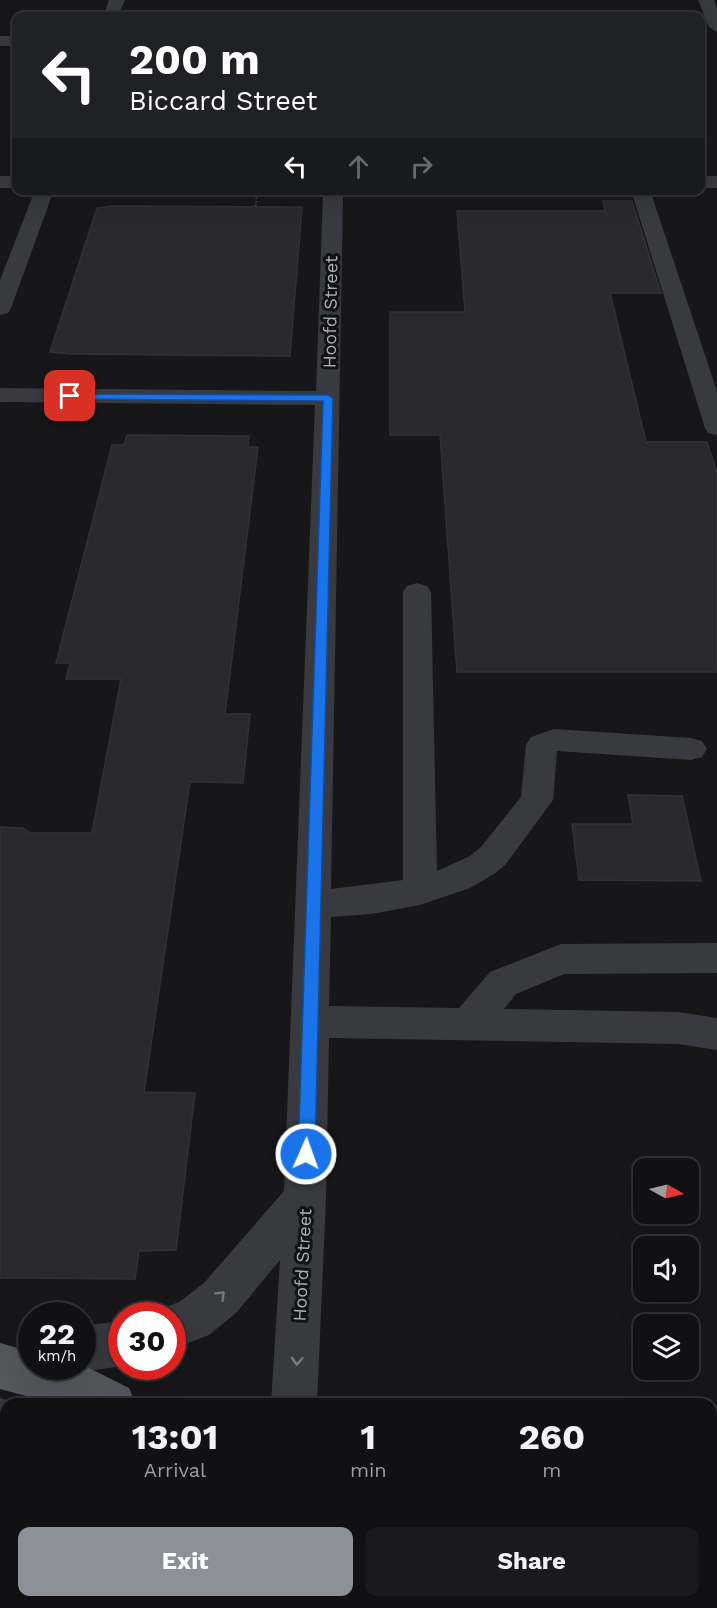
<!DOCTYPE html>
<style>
body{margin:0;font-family:"Work Sans",sans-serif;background:#1a1a1d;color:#f1f3f6;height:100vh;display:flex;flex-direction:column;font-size:22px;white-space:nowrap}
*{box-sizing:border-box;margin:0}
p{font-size:20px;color:#9c9da0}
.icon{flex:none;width:33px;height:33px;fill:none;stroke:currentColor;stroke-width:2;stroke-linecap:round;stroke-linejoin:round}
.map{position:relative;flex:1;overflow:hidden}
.panel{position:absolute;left:0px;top:1398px;width:717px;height:210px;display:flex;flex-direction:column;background:#111114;border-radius:18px 18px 0 0;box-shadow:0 6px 24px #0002,0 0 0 2px #303134}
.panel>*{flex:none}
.hud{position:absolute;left:12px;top:12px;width:693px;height:183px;border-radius:12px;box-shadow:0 6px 24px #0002,0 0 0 2px #303134;background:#202124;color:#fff;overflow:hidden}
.needle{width:39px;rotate:98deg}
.fabs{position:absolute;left:633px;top:1158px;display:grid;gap:12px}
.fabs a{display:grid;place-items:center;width:66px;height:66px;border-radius:12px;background:#111114;box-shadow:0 6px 24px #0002,0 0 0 2px #303134;font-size:30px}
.speed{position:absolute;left:18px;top:1302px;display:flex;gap:12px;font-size:30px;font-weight:700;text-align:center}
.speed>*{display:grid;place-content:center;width:78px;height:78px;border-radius:50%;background:#111114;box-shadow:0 6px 24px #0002,0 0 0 2px #303134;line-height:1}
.speed small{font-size:15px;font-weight:400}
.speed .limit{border:9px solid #d22;background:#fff;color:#111}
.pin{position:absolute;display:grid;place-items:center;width:51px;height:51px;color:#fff;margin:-26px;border-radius:12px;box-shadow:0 3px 9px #0006}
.me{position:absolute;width:66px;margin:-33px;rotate:2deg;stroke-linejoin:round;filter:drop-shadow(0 0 4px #0008)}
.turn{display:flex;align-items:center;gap:21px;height:126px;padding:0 18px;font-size:27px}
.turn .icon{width:78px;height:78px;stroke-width:2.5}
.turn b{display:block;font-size:42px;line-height:51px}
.lanes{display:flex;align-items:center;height:57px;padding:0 18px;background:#0003;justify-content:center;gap:30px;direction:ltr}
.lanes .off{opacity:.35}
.eta{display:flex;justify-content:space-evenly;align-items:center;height:102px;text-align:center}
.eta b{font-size:36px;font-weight:700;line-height:42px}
.action{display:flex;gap:12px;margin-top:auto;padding:12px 18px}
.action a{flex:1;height:69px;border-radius:12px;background:#8c9099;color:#fff;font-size:24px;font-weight:700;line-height:69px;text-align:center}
.action a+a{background:#1a1a1d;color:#f1f3f6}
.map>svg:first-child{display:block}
</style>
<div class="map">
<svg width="717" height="1608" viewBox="0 0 717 1608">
<rect width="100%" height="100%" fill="#17171a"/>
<g fill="#2a2a2e" stroke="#313136" stroke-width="1.5">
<polygon points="603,201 632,201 661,293 610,293 646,442 707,442 717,473 717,672 457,672 440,435 390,435 390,312 465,312 457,211 605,211"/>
<polygon points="113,206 302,207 290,356 71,354 50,352 97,208"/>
<polygon points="127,435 249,436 248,447 258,447 225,714 250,714 243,783 190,782 144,1092 195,1093 176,1250 139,1251 135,1279 0,1278 0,827 23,828 30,833 92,833 121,679 66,679 70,663 56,663 112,445 124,445"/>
<polygon points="628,795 682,796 701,881 579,880 572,824 633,824"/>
</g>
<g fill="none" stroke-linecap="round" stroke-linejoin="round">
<polyline stroke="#3e4146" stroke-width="2" stroke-dasharray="1.5 2" stroke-linecap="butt" points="256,206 257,190"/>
<g fill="#383a3f" fill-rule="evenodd">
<polygon points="109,0 125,0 118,16 103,16"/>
<polygon points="698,0 714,0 717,8 717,32 709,27"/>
<rect x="0" y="36" width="16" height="10"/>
<rect x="0" y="176" width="16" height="12"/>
<rect x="700" y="176" width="17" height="12"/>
<polygon points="35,190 54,190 11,308 8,313 0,315 0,280"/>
<polygon points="318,190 389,190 387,194 343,196 331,889 403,880 403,592 407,586 417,583 427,586 431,592 437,871 470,856 481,847 521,797 526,745 531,737 554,729 691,738 702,741 707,749 702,757 691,760 557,751 553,800 505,865 494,874 470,888 420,905 371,914 331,917 329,1006 459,1008 490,972 561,944 717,943 717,973 564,974 516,994 504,1009 678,1012 717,1018 717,1050 678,1044 329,1038 326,1198 317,1404 271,1404 280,1260 236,1313 209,1335 172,1349 172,1316 154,1316 156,1311 179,1302 204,1283 284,1191 315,405 0,402 0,388 316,391 323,195"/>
<polygon points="631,190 650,190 717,391 717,435 708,433 705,428"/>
<polygon points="122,1321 122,1366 82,1372 70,1366 82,1366 82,1326"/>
<polygon points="0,1398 21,1404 6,1404 6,1444 0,1444"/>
<polygon points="178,1602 228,1602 229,1608 179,1608"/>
</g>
<g fill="#54575e" fill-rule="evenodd">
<polygon points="0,1343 32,1352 32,1366 85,1366 129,1388 136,1404 56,1404 0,1389"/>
<polygon points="247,1602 298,1602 300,1608 249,1608"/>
</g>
</g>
<defs><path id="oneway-chevron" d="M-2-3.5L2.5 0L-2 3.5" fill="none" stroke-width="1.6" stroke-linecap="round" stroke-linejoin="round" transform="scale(1.5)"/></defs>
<g stroke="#767a83">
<use href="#oneway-chevron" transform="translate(221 1295) rotate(-45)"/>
<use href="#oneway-chevron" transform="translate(297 1361) rotate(93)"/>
</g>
<polygon fill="#1a73e8" stroke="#114b97" stroke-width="1.5" points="67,394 328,395 333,398 315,1154 312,1159 306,1162 300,1159 298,1154 323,401 70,399 67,398"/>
<g text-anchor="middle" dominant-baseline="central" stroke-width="6" stroke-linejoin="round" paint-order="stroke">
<g font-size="18" fill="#a9afba" stroke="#121215">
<text transform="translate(330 312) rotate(-89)">Hoofd Street</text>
<text transform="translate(302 1265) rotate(-87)">Hoofd Street</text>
</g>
</g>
</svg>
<div class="fabs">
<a><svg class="needle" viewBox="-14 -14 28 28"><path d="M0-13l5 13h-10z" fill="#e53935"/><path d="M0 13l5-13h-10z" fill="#9c9da0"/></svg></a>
<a><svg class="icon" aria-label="sound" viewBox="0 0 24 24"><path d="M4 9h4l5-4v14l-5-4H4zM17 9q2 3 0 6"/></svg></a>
<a><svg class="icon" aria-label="layers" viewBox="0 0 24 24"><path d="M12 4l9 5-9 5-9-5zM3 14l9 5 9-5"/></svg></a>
</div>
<div class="speed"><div>22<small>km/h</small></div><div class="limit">30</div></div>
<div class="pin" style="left:70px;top:396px;background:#d93025"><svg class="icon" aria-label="arrive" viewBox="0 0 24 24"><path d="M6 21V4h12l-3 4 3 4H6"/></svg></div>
<svg class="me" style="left:306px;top:1154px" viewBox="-20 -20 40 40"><circle r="17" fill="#1a73e8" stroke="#fff" stroke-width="3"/><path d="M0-11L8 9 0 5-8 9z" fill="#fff"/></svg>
<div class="hud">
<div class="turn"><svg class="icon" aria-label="left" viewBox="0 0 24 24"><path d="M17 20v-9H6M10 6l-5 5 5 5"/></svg><div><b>200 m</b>Biccard Street</div></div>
<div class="lanes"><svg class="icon" aria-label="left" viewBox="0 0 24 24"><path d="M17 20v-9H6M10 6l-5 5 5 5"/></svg><svg class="icon off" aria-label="ahead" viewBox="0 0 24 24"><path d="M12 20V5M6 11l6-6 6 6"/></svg><svg class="icon off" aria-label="right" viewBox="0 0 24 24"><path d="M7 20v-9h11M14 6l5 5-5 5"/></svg></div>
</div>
<section class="panel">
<div class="eta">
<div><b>13:01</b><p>Arrival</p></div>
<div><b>1</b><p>min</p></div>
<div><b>260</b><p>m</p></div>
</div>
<div class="action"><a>Exit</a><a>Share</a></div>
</section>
</div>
